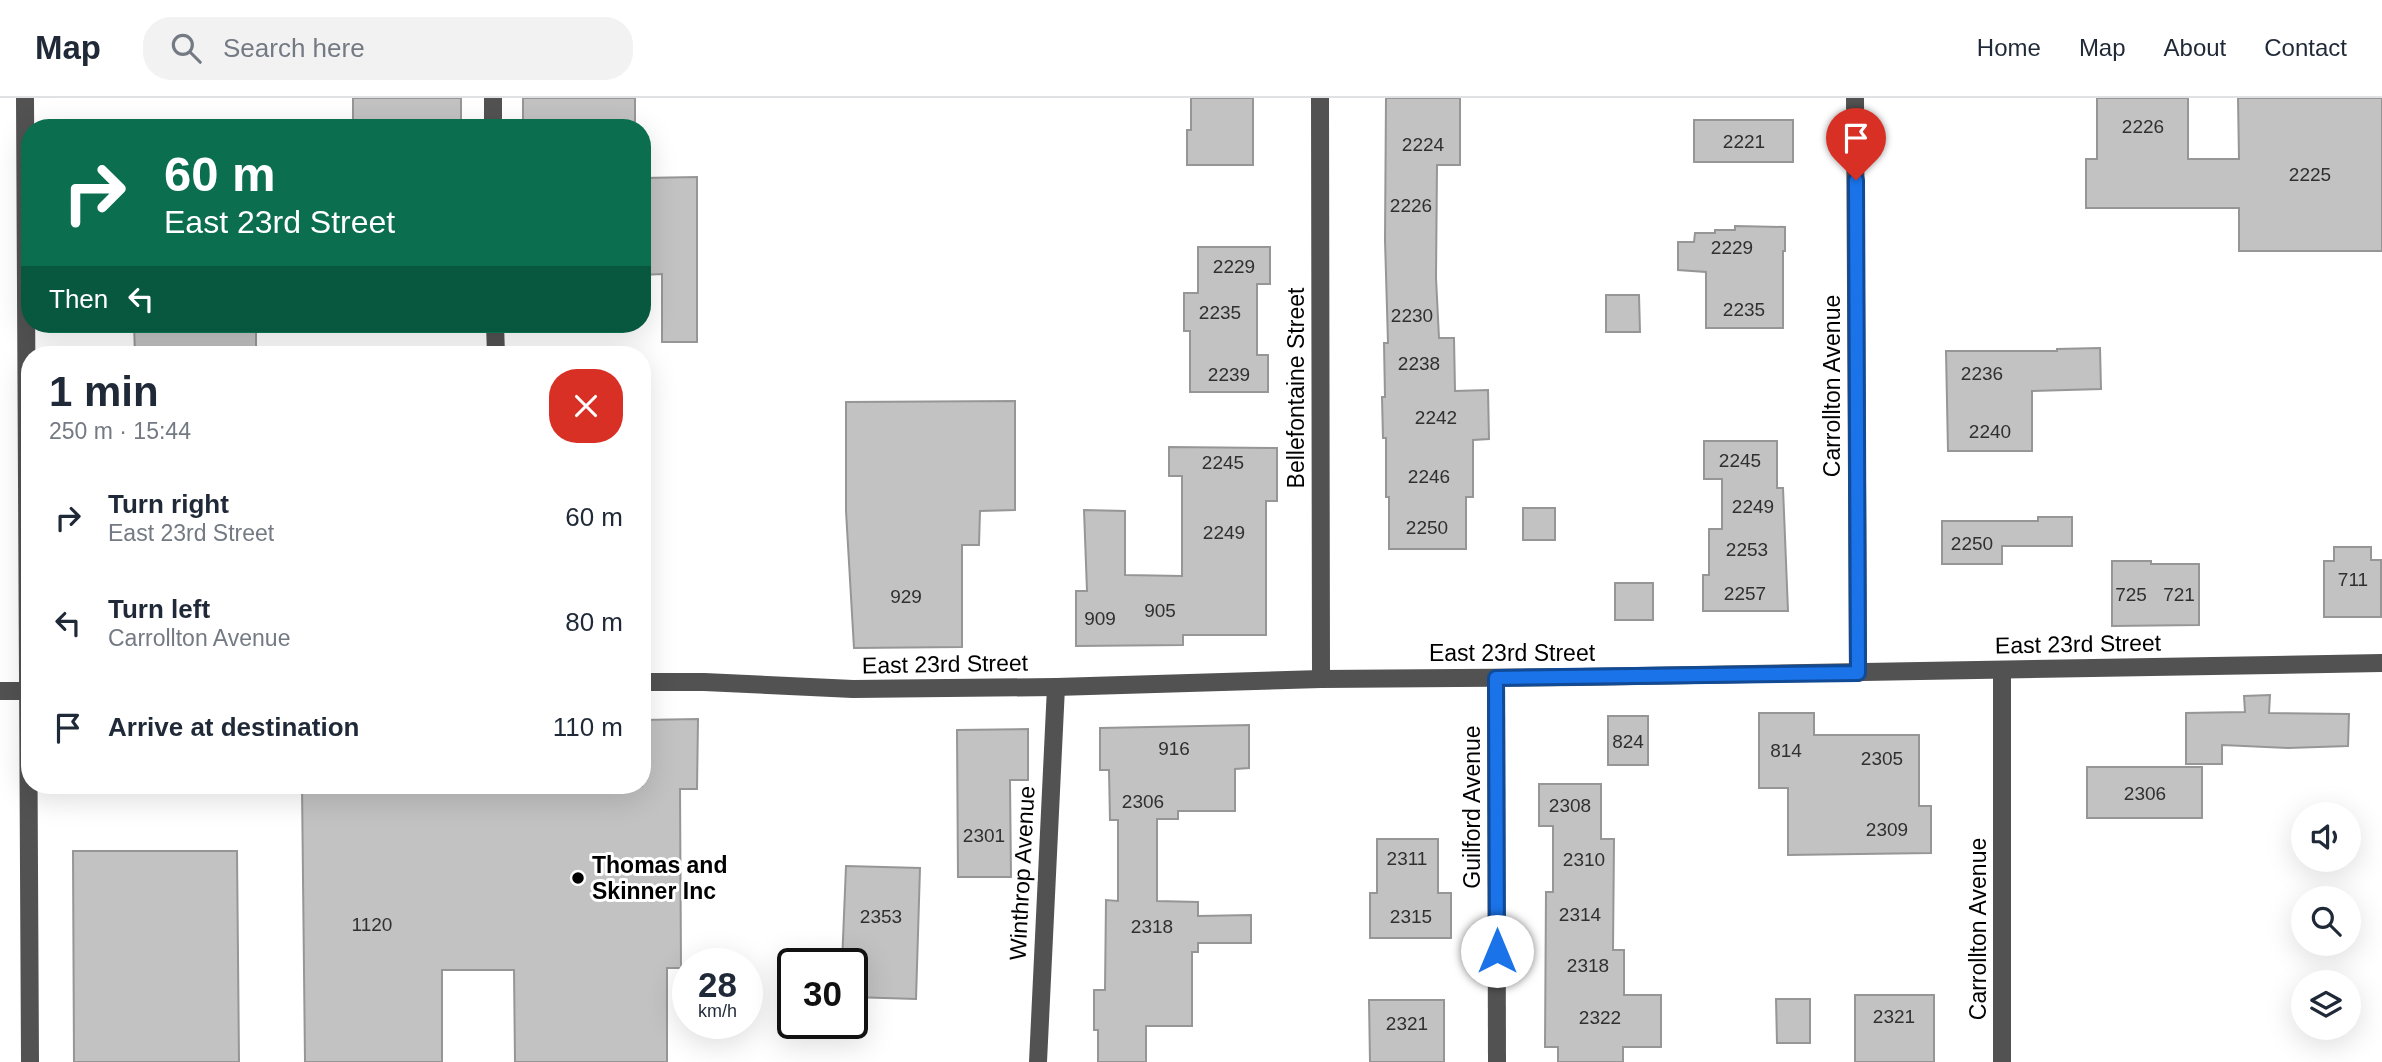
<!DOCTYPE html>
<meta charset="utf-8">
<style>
body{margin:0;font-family:Arial,sans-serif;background:#f2f2f3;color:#1f2937;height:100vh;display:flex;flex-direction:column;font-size:26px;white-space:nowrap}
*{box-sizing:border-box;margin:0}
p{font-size:23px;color:#747a83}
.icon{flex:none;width:38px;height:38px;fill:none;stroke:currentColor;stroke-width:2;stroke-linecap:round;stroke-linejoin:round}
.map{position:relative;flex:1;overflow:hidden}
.details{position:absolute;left:21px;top:248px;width:630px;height:448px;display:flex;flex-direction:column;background:#fff;border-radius:28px;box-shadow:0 7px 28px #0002}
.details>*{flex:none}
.hud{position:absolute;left:21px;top:21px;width:630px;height:214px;border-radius:28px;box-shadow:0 7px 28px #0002;background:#0b6e4f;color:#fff;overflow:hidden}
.fabs{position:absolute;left:2291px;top:704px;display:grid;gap:14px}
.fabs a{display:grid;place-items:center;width:70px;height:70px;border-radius:50%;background:#fff;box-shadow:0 7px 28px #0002;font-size:35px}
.speed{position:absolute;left:672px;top:850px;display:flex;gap:14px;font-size:35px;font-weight:700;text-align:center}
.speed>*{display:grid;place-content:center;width:91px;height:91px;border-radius:50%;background:#fff;box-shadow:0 7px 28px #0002;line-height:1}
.speed small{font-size:18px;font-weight:400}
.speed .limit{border:4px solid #111;border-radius:10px;background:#fff;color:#111}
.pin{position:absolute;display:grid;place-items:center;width:60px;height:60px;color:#fff;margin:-72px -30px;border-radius:50% 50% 50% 0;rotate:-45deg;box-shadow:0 0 7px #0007}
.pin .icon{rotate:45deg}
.me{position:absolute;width:77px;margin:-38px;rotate:0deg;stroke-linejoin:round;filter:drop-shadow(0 0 5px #0008)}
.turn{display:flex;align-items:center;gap:24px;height:147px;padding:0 28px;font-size:32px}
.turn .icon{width:91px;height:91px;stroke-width:2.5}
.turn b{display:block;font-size:49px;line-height:60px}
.then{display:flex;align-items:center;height:66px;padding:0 28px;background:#0003;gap:14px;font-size:26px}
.round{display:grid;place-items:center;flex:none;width:74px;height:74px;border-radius:28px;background:#f2f2f3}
.summary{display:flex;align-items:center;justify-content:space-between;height:119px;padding:0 28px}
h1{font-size:42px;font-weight:600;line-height:52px}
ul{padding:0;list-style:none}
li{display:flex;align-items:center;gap:21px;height:105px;padding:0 28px}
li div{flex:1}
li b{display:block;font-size:26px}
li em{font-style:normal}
header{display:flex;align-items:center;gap:42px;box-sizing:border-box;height:98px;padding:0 35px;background:#fff;border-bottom:2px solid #e0e1e3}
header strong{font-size:33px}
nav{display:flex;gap:38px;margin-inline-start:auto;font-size:24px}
.search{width:490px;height:63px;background:#f2f2f3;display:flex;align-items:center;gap:18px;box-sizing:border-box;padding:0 24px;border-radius:28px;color:#747a83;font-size:26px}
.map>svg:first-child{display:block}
</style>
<header>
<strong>Map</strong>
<div class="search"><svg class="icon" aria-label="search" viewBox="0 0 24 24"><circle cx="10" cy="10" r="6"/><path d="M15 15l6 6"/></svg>Search here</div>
<nav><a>Home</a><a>Map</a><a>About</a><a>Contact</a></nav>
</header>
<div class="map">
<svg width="2382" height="964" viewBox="0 0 2382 964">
<rect width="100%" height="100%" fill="#fff"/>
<g fill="#c2c2c2" stroke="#969696" stroke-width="2">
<rect x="353" y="0" width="108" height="30"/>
<rect x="523" y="0" width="112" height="30"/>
<polygon points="1191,0 1253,0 1253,67 1187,67 1187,32 1191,32"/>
<polygon points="1386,0 1460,0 1460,67 1437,67 1436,180 1439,240 1454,240 1455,293 1488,292 1489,341 1473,342 1473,399 1466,399 1466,451 1389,451 1389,399 1386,399 1386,340 1383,340 1382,299 1385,299 1384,245 1388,245 1385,142"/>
<polygon points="2097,0 2188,0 2188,61 2239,61 2238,0 2382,0 2382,153 2239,153 2239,110 2086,110 2086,61 2097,61"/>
<rect x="1694" y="22" width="99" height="42"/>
<polygon points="697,79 697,244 662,244 662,176 642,177 642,80"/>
<polygon points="1735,128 1785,129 1785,153 1783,153 1783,230 1706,230 1706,174 1678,172 1678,144 1694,144 1695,135 1715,135 1715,132 1735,132"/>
<polygon points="1198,149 1270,149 1270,186 1257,186 1257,257 1268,257 1268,294 1190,294 1190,233 1184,233 1184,195 1198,195"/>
<polygon points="1606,197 1639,197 1640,234 1606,234"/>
<polygon points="134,226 256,226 256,257 135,257"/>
<polygon points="2100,250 2101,291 2032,293 2032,353 1948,353 1946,253 2057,253 2057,251"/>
<polygon points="1015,303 1015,412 980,413 979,447 962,447 962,549 854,550 846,413 846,304"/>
<polygon points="1704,343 1777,343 1777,390 1783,390 1788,513 1703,513 1703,477 1709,477 1709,431 1722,431 1722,381 1704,381"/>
<polygon points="1169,349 1277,350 1277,403 1266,403 1266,537 1183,537 1183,547 1076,548 1076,493 1087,493 1084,412 1125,413 1125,477 1182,478 1182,378 1169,378"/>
<rect x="1523" y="410" width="32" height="32"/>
<polygon points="2038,419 2072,419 2072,448 2002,448 2002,466 1942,466 1942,423 2038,423"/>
<polygon points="2334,449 2371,449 2371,462 2381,462 2381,519 2324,519 2324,463 2334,463"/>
<polygon points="2112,463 2151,463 2151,466 2199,466 2199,527 2112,528"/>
<rect x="1615" y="485" width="38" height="37"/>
<polygon points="2270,597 2269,615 2349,616 2348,648 2288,650 2222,647 2222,666 2186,666 2186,615 2245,614 2244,598"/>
<polygon points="1759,615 1814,615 1814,637 1919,637 1919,708 1931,708 1931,755 1788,757 1788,690 1759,690"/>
<rect x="1608" y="618" width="40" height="49"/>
<polygon points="698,621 697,691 680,691 681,870 667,870 667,964 515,964 514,872 442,872 442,964 305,964 302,688 642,688 642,622"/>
<polygon points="1249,627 1249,670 1235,671 1235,713 1178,713 1178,721 1157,721 1157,803 1198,804 1198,818 1251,817 1251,845 1198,845 1198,854 1192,854 1192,928 1146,928 1146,964 1098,964 1098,932 1094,932 1094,892 1105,892 1106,802 1118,803 1118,722 1110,722 1109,672 1100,672 1100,630"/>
<polygon points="1028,631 1028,682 1010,682 1011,779 958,779 957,632"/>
<rect x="2087" y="669" width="115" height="51"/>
<polygon points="1539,686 1601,686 1601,741 1614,741 1613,852 1624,852 1624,897 1661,897 1661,949 1623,949 1623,964 1558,964 1558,949 1545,949 1546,794 1553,794 1553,728 1539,728"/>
<polygon points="1377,741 1438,741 1438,795 1451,795 1451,840 1370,840 1370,795 1377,795"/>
<polygon points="73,753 237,753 239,964 74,964"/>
<polygon points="846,768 920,770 916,901 852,899 852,866 842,866"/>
<rect x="1855" y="897" width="79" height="67"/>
<polygon points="1776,901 1810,901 1810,945 1777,945"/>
<polygon points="1369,902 1444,902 1444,964 1370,964"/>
</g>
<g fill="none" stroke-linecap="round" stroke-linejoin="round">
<g stroke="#525252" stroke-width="18">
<polyline points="25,0 30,964"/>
<polyline points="493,0 493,30"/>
<polyline points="1320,0 1321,581"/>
<polyline points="1855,0 1858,575"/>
<polyline points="495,226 496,257"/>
<polyline points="2002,572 2002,964"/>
<polyline points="1496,580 1497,964"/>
<polyline points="642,584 704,584 853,591 1056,589 1321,581 1580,579 2382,565"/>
<polyline points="0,593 30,593"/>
<polyline points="1038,964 1056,589"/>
</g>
</g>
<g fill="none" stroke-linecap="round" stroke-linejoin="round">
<g stroke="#114b97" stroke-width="18">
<polyline id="route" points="1497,853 1496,580 1858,575 1856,82"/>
</g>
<use href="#route" stroke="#1a73e8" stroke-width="12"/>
</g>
<circle fill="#000" stroke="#fff" stroke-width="2.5" cx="578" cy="780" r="7"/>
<g text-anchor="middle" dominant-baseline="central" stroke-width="6" stroke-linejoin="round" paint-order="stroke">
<g font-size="19" fill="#303030">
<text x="2143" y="28">2226</text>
<text x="1744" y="43">2221</text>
<text x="1423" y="46">2224</text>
<text x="2310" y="76">2225</text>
<text x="1411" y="107">2226</text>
<text x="1732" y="149">2229</text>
<text x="1234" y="168">2229</text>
<text x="1744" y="211">2235</text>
<text x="1220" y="214">2235</text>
<text x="1412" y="217">2230</text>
<text x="1419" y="265">2238</text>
<text x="1982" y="275">2236</text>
<text x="1229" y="276">2239</text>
<text x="1436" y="319">2242</text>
<text x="1990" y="333">2240</text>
<text x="1740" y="362">2245</text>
<text x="1223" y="364">2245</text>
<text x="1429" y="378">2246</text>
<text x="1753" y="408">2249</text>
<text x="1427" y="429">2250</text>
<text x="1224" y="434">2249</text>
<text x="1972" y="445">2250</text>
<text x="1747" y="451">2253</text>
<text x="2353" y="481">711</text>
<text x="1745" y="495">2257</text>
<text x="2131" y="496">725</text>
<text x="2179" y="496">721</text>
<text x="906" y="498">929</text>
<text x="1160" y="512">905</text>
<text x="1100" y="520">909</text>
<text x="1628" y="643">824</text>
<text x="1174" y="650">916</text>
<text x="1786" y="652">814</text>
<text x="1882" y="660">2305</text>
<text x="2145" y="695">2306</text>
<text x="1143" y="703">2306</text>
<text x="1570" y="707">2308</text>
<text x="1887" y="731">2309</text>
<text x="984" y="737">2301</text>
<text x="1407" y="760">2311</text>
<text x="1584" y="761">2310</text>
<text x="1580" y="816">2314</text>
<text x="881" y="818">2353</text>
<text x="1411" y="818">2315</text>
<text x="372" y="826">1120</text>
<text x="1152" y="828">2318</text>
<text x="1588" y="867">2318</text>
<text x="1894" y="918">2321</text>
<text x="1600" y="919">2322</text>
<text x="1407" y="925">2321</text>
</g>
<g font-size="23" fill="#000" stroke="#fff">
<text transform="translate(1832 288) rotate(-90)">Carrollton Avenue</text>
<text transform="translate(1296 290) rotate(-90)">Bellefontaine Street</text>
<text transform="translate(2078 546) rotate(-1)">East 23rd Street</text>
<text x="1512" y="555">East 23rd Street</text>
<text transform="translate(945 566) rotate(-1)">East 23rd Street</text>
<text transform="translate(1472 709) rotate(-90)">Guilford Avenue</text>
<text transform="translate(1022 775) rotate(-87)">Winthrop Avenue</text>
<text transform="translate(1978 831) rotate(-90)">Carrollton Avenue</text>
</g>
<g font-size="23" font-weight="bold" fill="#000" stroke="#fff" text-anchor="start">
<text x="592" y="767">Thomas and<tspan x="592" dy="26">Skinner Inc</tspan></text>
</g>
</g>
</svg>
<div class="fabs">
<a><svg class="icon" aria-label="sound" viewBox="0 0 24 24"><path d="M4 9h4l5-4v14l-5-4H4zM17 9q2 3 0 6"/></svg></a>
<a><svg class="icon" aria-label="search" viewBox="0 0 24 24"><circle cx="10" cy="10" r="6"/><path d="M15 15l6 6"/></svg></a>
<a><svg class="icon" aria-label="layers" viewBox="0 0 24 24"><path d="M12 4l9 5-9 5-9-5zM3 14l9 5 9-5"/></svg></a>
</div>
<div class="speed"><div>28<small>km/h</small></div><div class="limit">30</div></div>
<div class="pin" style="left:1856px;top:82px;background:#d93025"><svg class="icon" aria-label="arrive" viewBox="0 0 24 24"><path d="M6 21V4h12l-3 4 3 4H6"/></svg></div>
<svg class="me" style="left:1497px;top:853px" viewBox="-20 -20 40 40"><circle r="19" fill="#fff"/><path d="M0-13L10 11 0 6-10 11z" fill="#1a73e8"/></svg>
<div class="hud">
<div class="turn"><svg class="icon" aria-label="right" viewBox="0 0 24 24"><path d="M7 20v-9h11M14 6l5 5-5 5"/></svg><div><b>60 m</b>East 23rd Street</div></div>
<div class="then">Then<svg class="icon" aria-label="left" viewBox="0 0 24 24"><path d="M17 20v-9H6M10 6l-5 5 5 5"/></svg></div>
</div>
<section class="details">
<div class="summary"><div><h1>1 min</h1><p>250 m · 15:44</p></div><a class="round" style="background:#d93025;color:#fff"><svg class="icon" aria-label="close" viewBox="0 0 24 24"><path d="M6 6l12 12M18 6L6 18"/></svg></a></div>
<ul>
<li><svg class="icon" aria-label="right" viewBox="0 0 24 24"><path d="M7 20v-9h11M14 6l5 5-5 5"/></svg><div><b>Turn right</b><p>East 23rd Street</p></div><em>60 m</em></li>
<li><svg class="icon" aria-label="left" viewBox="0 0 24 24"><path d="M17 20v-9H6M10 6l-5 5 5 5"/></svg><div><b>Turn left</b><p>Carrollton Avenue</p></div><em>80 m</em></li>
<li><svg class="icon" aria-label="arrive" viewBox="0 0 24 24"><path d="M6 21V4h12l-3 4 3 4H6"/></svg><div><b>Arrive at destination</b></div><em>110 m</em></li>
</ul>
</section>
</div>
